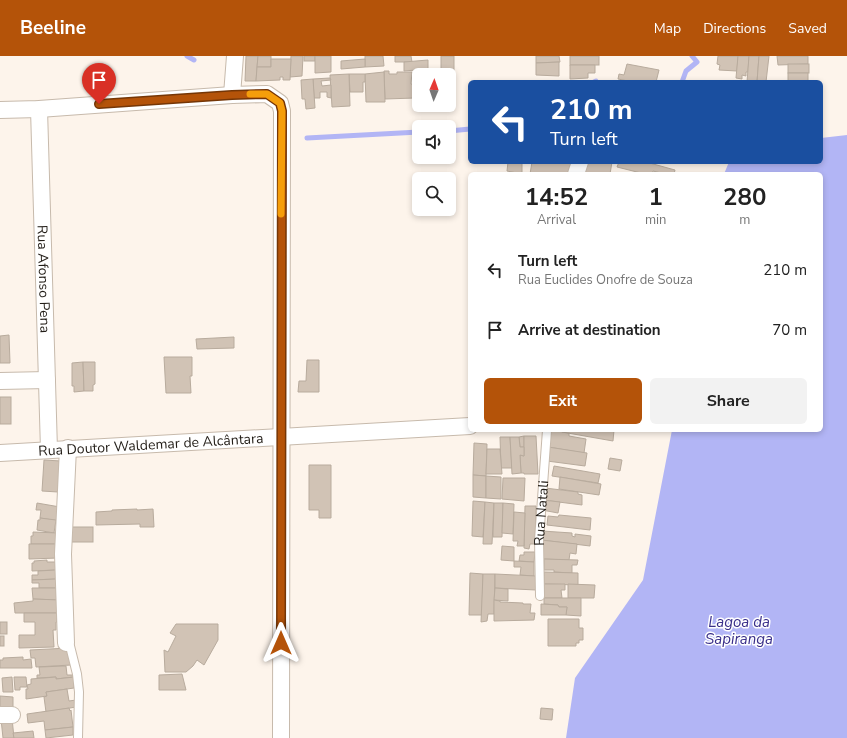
<!DOCTYPE html>
<meta charset="utf-8">
<style>
body{margin:0;font-family:"Nunito Sans",sans-serif;background:#f2f2f2;color:#222;height:100vh;display:flex;flex-direction:column;font-size:15px;white-space:nowrap}
*{box-sizing:border-box;margin:0}
p{font-size:13px;color:#767676}
.icon{flex:none;width:22px;height:22px;fill:none;stroke:currentColor;stroke-width:2;stroke-linecap:round;stroke-linejoin:round}
.map{position:relative;flex:1;overflow:hidden}
.details{position:absolute;left:468px;top:116px;width:355px;height:260px;display:flex;flex-direction:column;background:#fff;border-radius:6px;box-shadow:0 2px 6px #0003}
.details>*{flex:none}
.banner{position:absolute;left:468px;top:24px;width:355px;height:84px;border-radius:6px;box-shadow:0 2px 6px #0003;background:#1a4fa0;color:#fff;overflow:hidden}
.needle{width:26px;rotate:2deg}
.fabs{position:absolute;left:412px;top:12px;display:grid;gap:8px}
.fabs a{display:grid;place-items:center;width:44px;height:44px;border-radius:6px;background:#fff;box-shadow:0 2px 6px #0003;font-size:20px}
.pin{position:absolute;display:grid;place-items:center;width:34px;height:34px;color:#fff;margin:-41px -17px;border-radius:50% 50% 50% 0;rotate:-45deg;box-shadow:0 0 4px #0007}
.pin .icon{rotate:45deg}
.me{position:absolute;width:44px;margin:-22px;rotate:0deg;stroke-linejoin:round;filter:drop-shadow(0 0 3px #0008)}
.turn{display:flex;align-items:center;gap:14px;height:84px;padding:0 16px;font-size:18px}
.turn .icon{width:52px;height:52px;stroke-width:2.5}
.turn b{display:block;font-size:28px;line-height:34px}
.eta{display:flex;justify-content:space-evenly;align-items:center;height:68px;text-align:center}
.eta b{font-size:24px;font-weight:700;line-height:28px}
.button{display:flex;gap:8px;margin-top:auto;padding:8px 16px}
.button a{flex:1;height:46px;border-radius:6px;background:#b45309;color:#fff;font-size:16px;font-weight:700;line-height:46px;text-align:center}
.button a+a{background:#f2f2f2;color:#222}
ul{padding:0;list-style:none}
li{display:flex;align-items:center;gap:12px;height:60px;padding:0 16px}
li div{flex:1}
li b{display:block;font-size:15px}
li em{font-style:normal}
header{display:flex;align-items:center;gap:24px;box-sizing:border-box;height:56px;padding:0 20px;background:#b45309;color:#fff}
header strong{font-size:19px}
nav{display:flex;gap:22px;margin-inline-start:auto;font-size:14px}
.map>svg:first-child{display:block}
</style>
<header>
<strong>Beeline</strong>
<nav><a>Map</a><a>Directions</a><a>Saved</a></nav>
</header>
<div class="map">
<svg width="847" height="682" viewBox="0 0 847 682">
<rect width="100%" height="100%" fill="#fdf4eb"/>
<polygon fill="#b2b5f5" points="847,79 847,682 566,682 575,622 643,524 672,374 821,374 821,118 724,118 729,106 821,106 821,82"/>
<g fill="none" stroke-linecap="round" stroke-linejoin="round">
<g stroke="#b2b5f5" stroke-width="5">
<polyline points="187,0 194,4"/>
<polyline points="594,26 596,25"/>
<polyline points="682,26 686,15 697,6 692,0"/>
<polyline points="449,75 470,73"/>
<polyline points="307,82 419,76"/>
</g>
</g>
<g fill="#d1c3b5" stroke="#b8ab9d">
<polygon points="246,0 258,0 256,25 245,25"/>
<polygon points="258,0 271,0 271,11 257,11"/>
<polygon points="291,0 303,0 302,20 290,21"/>
<rect x="304" y="0" width="11" height="5"/>
<polygon points="315,0 331,0 331,16 315,17"/>
<polygon points="365,0 383,0 384,10 365,11"/>
<polygon points="395,0 411,0 412,6 395,6"/>
<polygon points="441,0 454,0 454,34 449,34 449,19 441,19"/>
<polygon points="536,0 559,0 560,6 536,7"/>
<rect x="570" y="0" width="29" height="9"/>
<polygon points="718,0 738,0 737,15 719,14 720,9 717,8"/>
<polygon points="738,0 749,0 748,16 746,16 746,20 742,19 742,23 736,22"/>
<polygon points="749,0 759,0 757,26 747,26"/>
<polygon points="759,0 769,0 766,26 757,26"/>
<polygon points="777,0 808,0 808,8 778,9"/>
<polygon points="271,3 291,3 290,24 283,24 283,21 280,21 280,24 256,25 257,11 271,11"/>
<polygon points="365,3 365,11 341,13 341,5"/>
<polygon points="428,4 428,13 404,15 404,6"/>
<polygon points="559,6 559,20 536,19 536,7"/>
<polygon points="627,8 659,14 656,26 633,26 618,23 619,18 624,19"/>
<rect x="788" y="8" width="21" height="9"/>
<polygon points="570,9 595,9 595,17 588,17 588,22 570,23"/>
<polygon points="384,15 389,15 389,18 397,18 397,16 412,16 411,28 415,29 415,42 385,43"/>
<polygon points="384,16 385,46 366,46 365,18"/>
<rect x="788" y="17" width="20" height="8"/>
<polygon points="349,18 365,18 365,26 363,26 363,36 350,36"/>
<polygon points="349,18 350,50 332,51 330,19"/>
<polygon points="330,22 331,24 321,25 322,30 331,29 331,42 327,41 327,36 320,36 320,42 314,42 313,23"/>
<polygon points="313,23 315,52 306,53 305,43 302,43 301,24"/>
<rect x="788" y="25" width="20" height="1"/>
<polygon points="508,106 522,106 522,118 507,115"/>
<polygon points="532,106 563,106 572,108 569,118 530,118"/>
<polygon points="585,106 612,106 610,118 580,118"/>
<polygon points="619,106 646,106 675,114 674,118 665,118 653,115 652,118 641,118 641,117 617,111"/>
<polygon points="9,279 10,307 0,307 0,280"/>
<polygon points="234,281 234,292 197,293 196,283"/>
<polygon points="164,301 192,301 192,320 190,320 191,337 166,337"/>
<polygon points="307,304 319,304 319,336 298,336 299,325 306,325"/>
<polygon points="83,306 84,335 74,336 74,330 72,330 72,307"/>
<polygon points="83,306 95,306 95,328 93,329 93,335 84,335"/>
<rect x="0" y="341" width="11" height="27"/>
<polygon points="551,374 569,377 569,380 586,383 584,397 548,391"/>
<polygon points="562,374 614,374 613,385 562,376"/>
<polygon points="524,380 524,391 520,391 519,381"/>
<polygon points="524,380 536,380 538,418 524,418 524,417 521,417 520,399 524,400"/>
<polygon points="500,381 510,381 512,412 501,412"/>
<polygon points="510,381 519,381 520,391 524,391 524,400 520,399 521,417 512,418"/>
<polygon points="474,387 487,388 486,420 473,419"/>
<polygon points="548,391 587,397 585,410 547,405"/>
<polygon points="487,393 500,393 502,418 486,418"/>
<polygon points="610,402 622,404 620,415 608,413"/>
<polygon points="44,404 61,405 61,433 58,433 58,436 42,435"/>
<polygon points="309,409 331,409 331,462 319,462 319,454 309,454"/>
<polygon points="554,410 600,418 598,427 552,420"/>
<polygon points="473,419 486,420 486,442 473,441"/>
<polygon points="486,420 501,421 501,443 486,442"/>
<polygon points="560,421 601,428 599,439 559,433"/>
<polygon points="503,422 525,422 524,445 502,443"/>
<polygon points="545,432 578,436 578,438 582,439 582,449 543,444"/>
<polygon points="543,444 560,446 558,457 542,454"/>
<polygon points="473,445 485,446 483,481 472,480"/>
<polygon points="485,446 494,447 492,488 483,488"/>
<polygon points="37,447 60,451 59,465 40,462 41,454 36,454"/>
<polygon points="494,447 503,447 502,481 493,481"/>
<polygon points="503,447 514,448 513,478 502,477"/>
<polygon points="525,450 536,450 535,488 530,488 529,493 524,492"/>
<polygon points="137,453 137,454 153,453 154,471 140,471 140,468 96,469 96,456 112,455 112,454"/>
<polygon points="514,456 525,457 524,490 517,490 518,485 513,485"/>
<polygon points="559,459 591,462 590,474 547,469 548,460 558,461"/>
<polygon points="40,462 56,464 54,477 37,474 38,464 40,464"/>
<rect x="66" y="471" width="27" height="15"/>
<polygon points="542,475 572,477 572,480 575,481 575,478 591,480 590,490 541,484"/>
<polygon points="33,476 58,477 57,488 31,488 31,480 33,480"/>
<polygon points="541,484 577,488 576,498 570,497 569,504 542,503"/>
<polygon points="29,488 57,488 58,502 29,503"/>
<polygon points="502,490 514,491 514,505 501,504"/>
<polygon points="524,496 535,496 534,506 519,505 520,499 524,499"/>
<polygon points="544,503 578,504 577,509 572,509 572,517 554,516 554,514 544,514"/>
<polygon points="47,504 47,506 56,506 56,514 32,515 32,507 34,507 34,505"/>
<polygon points="514,505 534,506 534,520 520,519 521,511 514,511"/>
<polygon points="56,514 56,523 32,524 32,519 38,519 38,515"/>
<polygon points="544,516 578,517 578,529 544,528"/>
<polygon points="470,517 483,518 482,559 469,559"/>
<polygon points="483,518 495,518 494,558 488,558 487,565 481,566"/>
<polygon points="495,518 536,520 536,534 495,532"/>
<polygon points="56,523 57,532 39,532 39,527 32,527 32,524"/>
<polygon points="544,528 565,528 565,534 561,534 562,542 544,542"/>
<polygon points="568,528 595,529 594,542 568,542"/>
<polygon points="32,532 57,532 57,544 33,543"/>
<polygon points="495,532 508,533 508,545 494,544"/>
<polygon points="544,542 581,542 581,560 566,559 567,551 559,551 558,549 544,548"/>
<polygon points="33,543 60,544 60,557 15,557 14,547 33,545"/>
<polygon points="494,544 500,545 500,546 523,547 523,548 531,548 530,557 535,557 534,564 494,565"/>
<polygon points="541,548 558,549 559,551 567,551 566,559 541,559"/>
<polygon points="24,557 57,557 57,566 56,566 56,574 53,574 54,591 19,592 19,579 35,579 35,566 24,566"/>
<polygon points="548,563 579,563 579,572 583,572 583,584 579,584 579,587 576,587 576,590 548,590"/>
<rect x="0" y="566" width="7" height="12"/>
<polygon points="176,568 218,568 218,584 204,609 197,604 193,610 186,616 165,616 164,594 168,596 176,580 170,577"/>
<rect x="0" y="580" width="4" height="10"/>
<polygon points="69,592 71,609 36,611 35,602 31,602 30,594"/>
<polygon points="23,601 23,604 31,603 32,612 0,612 0,604 3,604 3,602"/>
<polygon points="66,610 67,619 73,619 74,621 56,623 56,621 37,622 37,619 40,619 39,611"/>
<polygon points="182,618 186,634 159,634 159,619"/>
<polygon points="12,621 13,636 3,636 2,622"/>
<polygon points="14,621 26,621 27,631 20,631 20,634 15,634"/>
<polygon points="56,621 56,623 74,621 74,632 46,636 47,640 26,643 26,633 28,633 27,629 31,628 31,623"/>
<polygon points="67,633 69,645 76,644 76,651 46,656 44,641 47,640 46,636"/>
<polygon points="0,640 13,641 13,656 0,656"/>
<polygon points="69,652 70,655 71,654 73,671 45,674 44,665 28,667 27,658"/>
<polygon points="541,652 553,653 552,664 540,663"/>
<polygon points="12,662 14,682 3,682 1,663"/>
<polygon points="73,671 73,679 46,682 45,674"/>
<polygon points="33,675 34,682 14,682 13,677"/>
</g>
<g fill="none" stroke-linecap="round" stroke-linejoin="round">
<g stroke="#c7baac" stroke-width="10">
<g id="service">
<path id="s1" d="M540,540L539,484L547,374"/>
<polyline points="66,587 70,590 77,618 79,636 78,682"/>
</g>
</g>
<g stroke="#c7baac" stroke-width="18">
<g id="minor">
<polyline points="232,39 235,0"/>
<path id="s2" d="M39,53L49,394"/>
<polyline points="0,54 39,53 232,39 267,38 280,47 282,55 281,682"/>
<polyline points="576,118 580,106"/>
<polyline points="0,325 47,324"/>
<path id="s3" d="M0,397L470,370"/>
<polyline points="66,587 63,498 68,392"/>
<polyline points="0,659 12,659"/>
</g>
</g>
<use href="#service" stroke="#fff" stroke-width="8"/>
<use href="#minor" stroke="#fff" stroke-width="16"/>
</g>
<g fill="none" stroke-linecap="round" stroke-linejoin="round">
<g stroke="#753606" stroke-width="10">
<polyline id="route" points="99,48 232,39 267,38 280,47 282,55 281,587"/>
</g>
<use href="#route" stroke="#b45309" stroke-width="7"/>
<polyline stroke="#f59e0b" stroke-width="7" points="250,38 267,38 280,47 282,55 281,158"/>
</g>
<g text-anchor="middle" dominant-baseline="central" stroke-width="3" stroke-linejoin="round" paint-order="stroke">
<g font-size="14" fill="#221d17" stroke="#fff">
<text stroke="none"><textPath href="#s2" startOffset="170">Rua Afonso Pena</textPath></text>
<text stroke="none"><textPath href="#s3" startOffset="151">Rua Doutor Waldemar de Alcântara</textPath></text>
<text stroke="none"><textPath href="#s1" startOffset="83">Rua Natali</textPath></text>
</g>
<g font-size="15" font-style="italic" fill="#392e89" stroke="#fff">
<text x="739" y="566">Lagoa da<tspan x="739" dy="17">Sapiranga</tspan></text>
</g>
</g>
</svg>
<div class="fabs">
<a><svg class="needle" viewBox="-14 -14 28 28"><path d="M0-13l5 13h-10z" fill="#e53935"/><path d="M0 13l5-13h-10z" fill="#767676"/></svg></a>
<a><svg class="icon" aria-label="sound" viewBox="0 0 24 24"><path d="M4 9h4l5-4v14l-5-4H4zM17 9q2 3 0 6"/></svg></a>
<a><svg class="icon" aria-label="search" viewBox="0 0 24 24"><circle cx="10" cy="10" r="6"/><path d="M15 15l6 6"/></svg></a>
</div>
<div class="pin" style="left:99px;top:48px;background:#d93025"><svg class="icon" aria-label="arrive" viewBox="0 0 24 24"><path d="M6 21V4h12l-3 4 3 4H6"/></svg></div>
<svg class="me" style="left:281px;top:587px" viewBox="-20 -20 40 40"><path d="M0-17L14 15 0 8-14 15z" fill="#b45309" stroke="#fff" stroke-width="4"/></svg>
<div class="banner">
<div class="turn"><svg class="icon" aria-label="left" viewBox="0 0 24 24"><path d="M17 20v-9H6M10 6l-5 5 5 5"/></svg><div><b>210 m</b>Turn left</div></div>
</div>
<section class="details">
<div class="eta">
<div><b>14:52</b><p>Arrival</p></div>
<div><b>1</b><p>min</p></div>
<div><b>280</b><p>m</p></div>
</div>
<ul>
<li><svg class="icon" aria-label="left" viewBox="0 0 24 24"><path d="M17 20v-9H6M10 6l-5 5 5 5"/></svg><div><b>Turn left</b><p>Rua Euclides Onofre de Souza</p></div><em>210 m</em></li>
<li><svg class="icon" aria-label="arrive" viewBox="0 0 24 24"><path d="M6 21V4h12l-3 4 3 4H6"/></svg><div><b>Arrive at destination</b></div><em>70 m</em></li>
</ul>
<div class="button"><a>Exit</a><a>Share</a></div>
</section>
</div>
